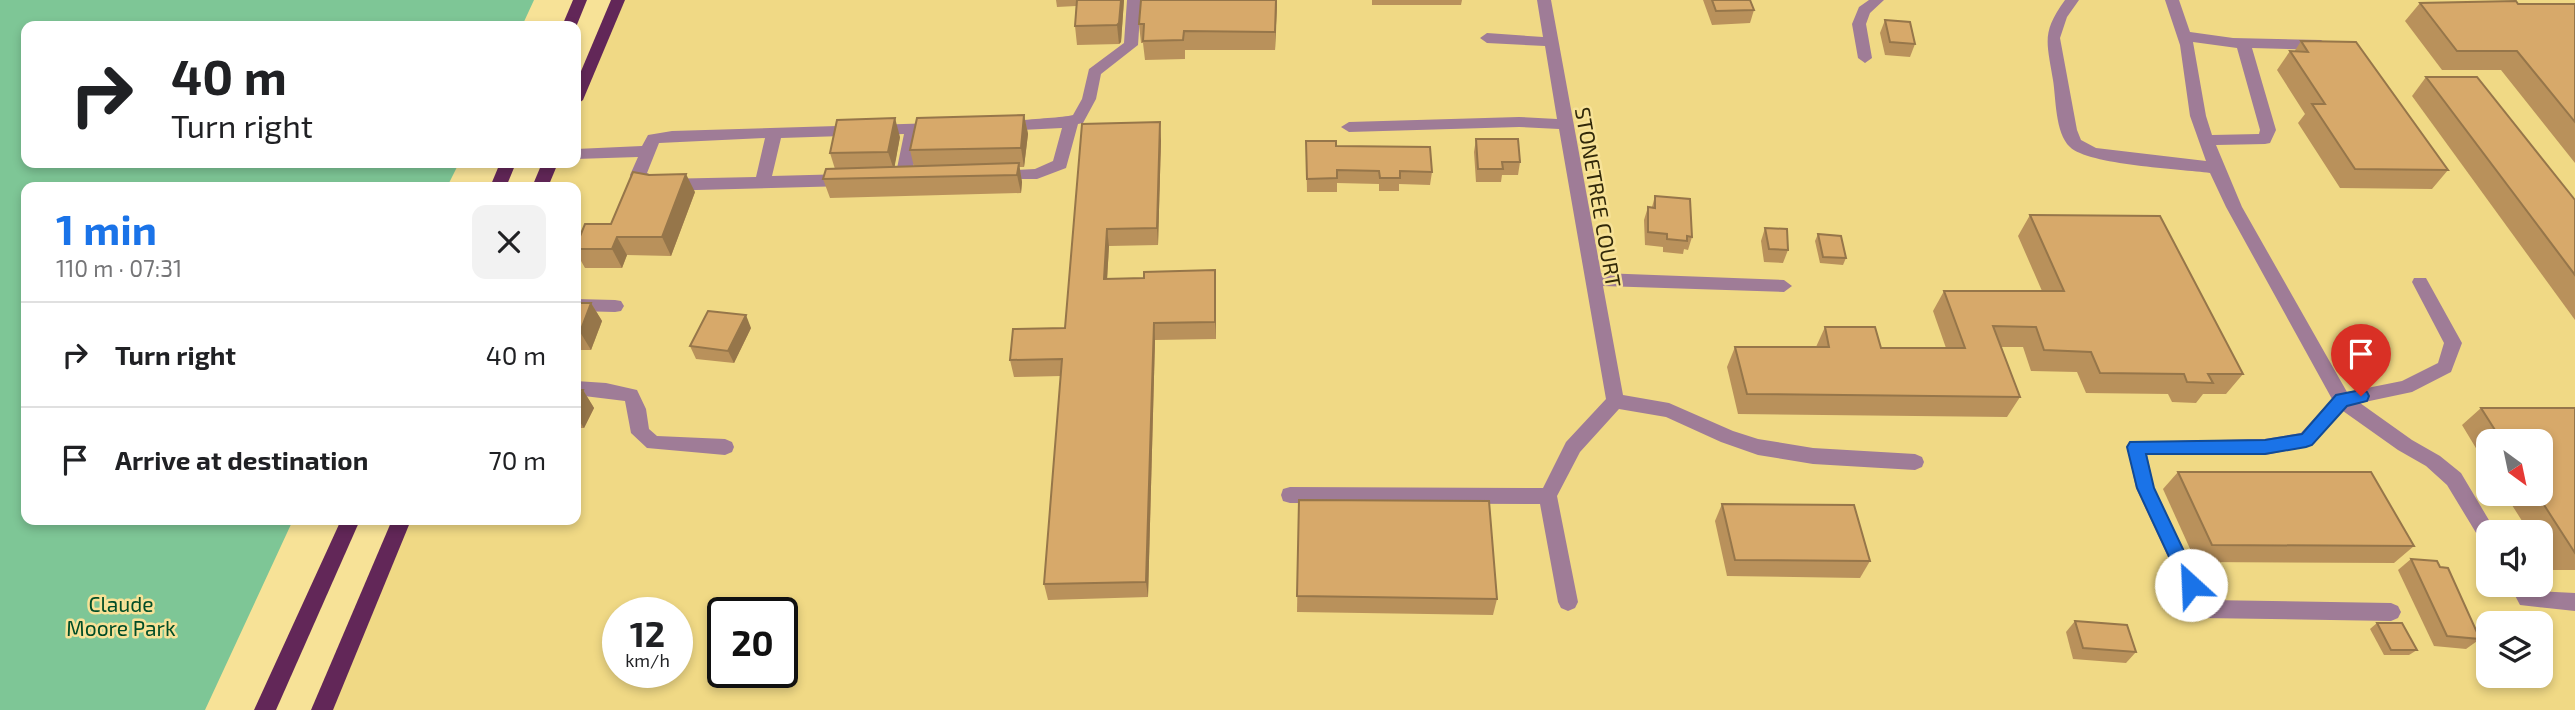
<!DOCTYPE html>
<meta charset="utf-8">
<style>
body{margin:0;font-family:"Exo 2",sans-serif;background:#f2f2f2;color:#202124;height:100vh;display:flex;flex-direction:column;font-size:26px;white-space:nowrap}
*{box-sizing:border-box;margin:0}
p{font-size:23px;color:#757577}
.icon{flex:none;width:38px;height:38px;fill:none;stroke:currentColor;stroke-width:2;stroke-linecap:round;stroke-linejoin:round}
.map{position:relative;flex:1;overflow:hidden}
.sheet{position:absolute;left:21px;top:182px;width:560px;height:343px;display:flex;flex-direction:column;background:#fff;border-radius:14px;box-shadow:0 4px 10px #0003}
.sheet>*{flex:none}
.hud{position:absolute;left:21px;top:21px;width:560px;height:147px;border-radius:14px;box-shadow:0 4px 10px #0003;background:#fff;color:#202124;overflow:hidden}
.needle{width:46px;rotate:147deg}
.tools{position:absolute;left:2476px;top:429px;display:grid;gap:14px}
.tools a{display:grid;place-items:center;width:77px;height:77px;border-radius:14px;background:#fff;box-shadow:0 4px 10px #0003;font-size:35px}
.speed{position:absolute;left:602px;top:597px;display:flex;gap:14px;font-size:35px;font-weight:700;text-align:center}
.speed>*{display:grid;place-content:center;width:91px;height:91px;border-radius:50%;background:#fff;box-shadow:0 4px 10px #0003;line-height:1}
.speed small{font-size:18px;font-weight:400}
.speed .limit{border:4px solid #111;border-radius:10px;background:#fff;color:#111}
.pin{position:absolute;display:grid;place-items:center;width:60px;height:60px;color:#fff;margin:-72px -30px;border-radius:50% 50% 50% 0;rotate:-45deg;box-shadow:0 0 7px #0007}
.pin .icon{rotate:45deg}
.me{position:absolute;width:77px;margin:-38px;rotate:335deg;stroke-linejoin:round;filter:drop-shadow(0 0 5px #0008)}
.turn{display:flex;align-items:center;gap:24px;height:147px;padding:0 35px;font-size:32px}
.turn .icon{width:91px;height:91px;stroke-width:2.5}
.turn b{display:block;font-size:49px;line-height:60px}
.round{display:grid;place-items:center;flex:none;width:74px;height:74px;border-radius:14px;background:#f2f2f2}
.overview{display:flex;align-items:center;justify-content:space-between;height:119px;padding:0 35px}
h1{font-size:42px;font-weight:700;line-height:52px;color:#1a73e8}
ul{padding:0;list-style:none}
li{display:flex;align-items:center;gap:21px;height:105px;padding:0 35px;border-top:2px solid #e0e0e0}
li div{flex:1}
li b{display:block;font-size:26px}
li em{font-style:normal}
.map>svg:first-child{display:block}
</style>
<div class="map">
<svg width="2575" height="710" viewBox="0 0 2575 710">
<rect width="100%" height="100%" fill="#f7e297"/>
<path fill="#f0d985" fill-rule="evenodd" d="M618,0H2575V710H322L401,520H576V187H540L550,163H576V100ZM2488,441H2541V494H2488ZM2488,532H2541V584H2488ZM618,612H677V672H618ZM723,612H782V672H723ZM2488,623H2541V676H2488Z"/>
<polygon fill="#7ec696" points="0,0 534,0 522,26 26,26 26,163 459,163 447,187 26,187 26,520 293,520 205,710 0,710"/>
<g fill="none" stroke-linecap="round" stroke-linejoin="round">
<g fill="#9f7c97" fill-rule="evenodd">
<path d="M1127,0H1141L1138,45L1101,74L1096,99L1083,123L1078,124L1066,168L1037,179H992L990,175L992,171L1035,169L1053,161L1062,128L1003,131L995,126C1002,119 1057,119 1073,115L1082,99L1089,69L1124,43Z"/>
<polygon points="1537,0 1551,0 1601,273 1784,280 1792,286 1784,292 1603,286 1623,395 1669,403 1733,431 1758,439 1813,448 1915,454 1922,457 1924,462 1922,467 1915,470 1813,464 1758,455 1721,442 1666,417 1619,409 1580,452 1557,496 1578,602 1575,608 1568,611 1561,608 1558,602 1540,504 1290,503 1283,501 1281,495 1283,489 1290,487 1543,488 1566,442 1606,399 1559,129 1519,127 1349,132 1341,127 1349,122 1519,117 1557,119 1545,46 1487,43 1480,38 1487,33 1543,37"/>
<polygon points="1869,0 1884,0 1870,13 1866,24 1872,58 1865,63 1858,58 1852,24 1859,7"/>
<path d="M2065,0H2079L2067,17L2060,38L2077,130L2081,140L2096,148L2206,161L2190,116L2180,45L2165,0H2179L2190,32L2233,38L2321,40L2328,45L2321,50L2252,48L2276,130L2270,143L2265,144L2216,145L2242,207L2347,392L2402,381L2438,363L2444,343L2412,282L2414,278H2426L2462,343L2451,372L2412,392L2360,403L2412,440L2440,456L2461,473L2496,532H2488V543L2481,541L2447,485L2426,466L2398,450L2343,411L2312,445L2306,447L2265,455H2147L2154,488L2208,600L2391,603L2398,606L2401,612L2398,618L2391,621L2202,618L2195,615L2136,488L2127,447L2129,442L2265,439L2301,433L2332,399L2226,207L2210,173C2181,169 2088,165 2070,147C2055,133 2056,98 2053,80C2047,42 2041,33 2065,0ZM2193,42L2237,48L2260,130L2259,134L2212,135L2206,116Z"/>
<path d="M937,123L945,128L942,132L920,134L911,178L903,184L895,178L904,134L781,138L772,176L847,174L855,180L847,186L658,191L632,179L630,175L638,157L576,159V149L642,146L648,135L672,131ZM765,138L756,177L660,179L647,173L659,143Z"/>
<polygon points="576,299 615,300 621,301 624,306 621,311 615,312 576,311"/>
<polygon points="576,381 606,383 637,390 646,409 649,429 657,436 725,439 732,442 734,447 732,452 725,455 647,448 631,433 625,401 576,395"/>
<polygon points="2509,584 2530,584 2533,591 2575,593 2575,611 2520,605"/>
</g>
<g fill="#622758" fill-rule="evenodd">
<polygon points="573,0 587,0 576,27 562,26"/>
<polygon points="611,0 625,0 583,100 576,105 576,83"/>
<polygon points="500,163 516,163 506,187 490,187"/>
<polygon points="542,163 558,163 548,187 532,187"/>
<polygon points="341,520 360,520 276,710 254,710"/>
<polygon points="392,520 411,520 333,710 311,710"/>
</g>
</g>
<g fill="#b9915b">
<polygon points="1056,0 1124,0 1121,42 1119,44 1077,45 1075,26 1076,6 1057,7"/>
<polygon points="1277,0 1275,50 1185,50 1185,59 1145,60 1143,43 1141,43 1139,24"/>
<polygon points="1372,0 1462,0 1461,5 1372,5"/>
<polygon points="1703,0 1750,0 1754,10 1750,23 1712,25"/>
<polygon points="2420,3 2575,4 2575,163 2501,70 2442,70 2405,21"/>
<polygon points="1885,20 1915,44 1910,57 1885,55 1880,33"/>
<polygon points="2301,41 2448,170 2432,189 2340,188 2298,123 2305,114 2277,70 2290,51 2294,52"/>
<polygon points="2426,77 2575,200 2575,320 2412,96"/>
<polygon points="1024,115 1028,134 1024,167 1019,167 1022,182 1021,193 830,198 823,179 835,169 830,153 900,137 894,167 914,167 910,150"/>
<polygon points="1082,124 1161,140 1158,245 1109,246 1107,279 1144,278 1215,270 1216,339 1155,340 1148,597 1048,600 1044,584 1061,376 1014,377 1010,360 1065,328"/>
<polygon points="1476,139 1520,162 1518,175 1502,175 1501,182 1476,182 1474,152"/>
<polygon points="1306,141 1336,146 1432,172 1430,185 1399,184 1399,191 1379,191 1379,184 1337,183 1337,192 1307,192"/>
<polygon points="695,192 671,256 627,255 622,268 585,268 576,252 576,246 611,224"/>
<polygon points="1655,196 1692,237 1688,250 1684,249 1683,254 1663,252 1663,247 1645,245 1644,220 1648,207 1652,207"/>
<polygon points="2030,215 2243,374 2226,394 2203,394 2196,403 2172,402 2168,394 2086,393 2077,372 2031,371 2023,347 2001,347 2020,397 2007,417 1738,414 1727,367 1735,347 1816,347 1825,327 1881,348 1946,348 1933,311 1944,291 2042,291 2018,236"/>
<polygon points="1765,228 1788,250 1783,263 1764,262 1761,241"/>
<polygon points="1818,234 1846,258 1843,265 1820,263 1815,241"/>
<polygon points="576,303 591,303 602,321 591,350 576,350"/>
<polygon points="751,328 734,363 696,359 690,346"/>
<polygon points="576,390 583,390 594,408 584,428 576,428"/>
<polygon points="2481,408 2575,408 2575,570 2553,570 2541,551 2541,532 2529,532 2505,494 2541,494 2541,441 2488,441 2488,468 2462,425"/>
<polygon points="2178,472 2414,546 2394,563 2196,562 2163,489"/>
<polygon points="1299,500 1497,599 1493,615 1297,612"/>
<polygon points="1722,504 1870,561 1860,578 1727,576 1715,521"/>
<polygon points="2411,559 2480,639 2466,649 2434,646 2398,570"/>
<polygon points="2075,621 2136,652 2126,663 2073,659 2066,632"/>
<polygon points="2377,623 2417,650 2409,655 2384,655 2370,629"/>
</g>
<g fill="#96764a">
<polygon points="1121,0 1124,0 1121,42 1119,44 1117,25"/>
<polygon points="1276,0 1277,0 1275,50 1275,32"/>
<polygon points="1024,115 1028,134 1024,167 1021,148"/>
<polygon points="895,118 900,137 894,170 888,152"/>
<polygon points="1160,122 1161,140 1158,245 1157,228"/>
<polygon points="1019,163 1022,182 1021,193 1017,175"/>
<polygon points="686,174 695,192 671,256 662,237"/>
<polygon points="1107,229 1109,246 1106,297 1104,279"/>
<polygon points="617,237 627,255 622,268 612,249"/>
<polygon points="1215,270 1216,288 1216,339 1215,322"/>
<polygon points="591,303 602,321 591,350 580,332"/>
<polygon points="746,315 751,328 734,363 728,351"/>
<polygon points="1154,323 1155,340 1148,597 1146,582"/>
<polygon points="583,390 594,408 584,428 576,416 576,404"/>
</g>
<g fill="#d7a96a" stroke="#96764a" stroke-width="2">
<polygon points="1077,0 1121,0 1119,23 1117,25 1075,26"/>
<polygon points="1141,0 1276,0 1275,32 1184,31 1183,40 1143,41 1144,24 1139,24"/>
<polygon points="1712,0 1750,0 1754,10 1716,11"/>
<polygon points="2516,1 2518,4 2575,4 2575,122 2517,51 2457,51 2420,3"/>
<polygon points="1885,20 1910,22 1915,44 1890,42"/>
<polygon points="2301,41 2356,42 2448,170 2355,169 2312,104 2325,104 2290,51 2308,52"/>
<polygon points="2426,77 2477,77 2575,200 2575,275"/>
<polygon points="1024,115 1021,148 910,150 917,118"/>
<polygon points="895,118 888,152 830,153 837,120"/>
<polygon points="1160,122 1157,228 1107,229 1104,279 1144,278 1144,272 1215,270 1215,322 1154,323 1146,582 1044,584 1062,359 1010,360 1013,329 1065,328 1082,124"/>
<polygon points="1476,139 1518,139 1520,162 1502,162 1503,169 1478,169"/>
<polygon points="1306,141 1336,141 1336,146 1430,147 1432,172 1400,171 1400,178 1380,178 1379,171 1337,170 1337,178 1307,179"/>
<polygon points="1019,163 1017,175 823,179 826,169"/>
<polygon points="633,172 649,175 686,174 662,237 617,237 612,249 576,249 576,246 585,224 611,224"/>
<polygon points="1655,196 1690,199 1692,237 1687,236 1687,241 1667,239 1667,234 1648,232 1648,207 1655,208"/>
<polygon points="2030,215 2160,216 2243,374 2208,374 2213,383 2187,382 2184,374 2100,373 2091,352 2044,350 2036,327 1993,326 2020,397 1747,394 1735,347 1829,347 1825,327 1875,327 1881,348 1965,348 1944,291 2064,291"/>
<polygon points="1765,228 1787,229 1788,250 1769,249"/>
<polygon points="1818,234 1841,236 1846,258 1823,257"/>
<polygon points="576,303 591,303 580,332 576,332"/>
<polygon points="708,311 746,315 728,351 690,346"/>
<polygon points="576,390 583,390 576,404"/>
<polygon points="2481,408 2575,408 2575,553 2537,494 2541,494 2541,441 2502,441"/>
<polygon points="2178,472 2371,472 2414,546 2212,545"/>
<polygon points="1299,500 1489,501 1497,599 1297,596"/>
<polygon points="1722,504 1854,505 1870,561 1735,560"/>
<polygon points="2411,559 2437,561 2440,567 2448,568 2480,639 2447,636"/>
<polygon points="2075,621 2127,625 2136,652 2083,648"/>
<polygon points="2377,623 2402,623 2417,650 2391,650"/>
</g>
<polygon fill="#1a73e8" stroke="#114b97" stroke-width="2" points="2361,390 2367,392 2369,396 2367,401 2347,406 2312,445 2306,447 2265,454 2146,454 2154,488 2200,585 2197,591 2191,593 2185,591 2137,488 2127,447 2130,442 2265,440 2302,434 2336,395"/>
<g text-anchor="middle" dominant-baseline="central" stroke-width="5" stroke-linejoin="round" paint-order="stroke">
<g font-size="21" fill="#312809" stroke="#f7e297">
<text transform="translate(1599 197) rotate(80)">STONETREE COURT</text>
</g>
<g font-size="21" fill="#004d28" stroke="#f7e297">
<text x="121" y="603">Claude<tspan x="121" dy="24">Moore Park</tspan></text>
</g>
</g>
</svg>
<div class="tools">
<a><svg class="needle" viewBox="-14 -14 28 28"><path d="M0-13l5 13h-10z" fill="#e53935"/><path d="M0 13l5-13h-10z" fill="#757577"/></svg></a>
<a><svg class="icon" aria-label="sound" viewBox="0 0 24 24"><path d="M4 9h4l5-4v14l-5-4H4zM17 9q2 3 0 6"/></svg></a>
<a><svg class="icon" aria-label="layers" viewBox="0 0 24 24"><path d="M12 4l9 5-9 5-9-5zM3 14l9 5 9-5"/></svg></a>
</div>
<div class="speed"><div>12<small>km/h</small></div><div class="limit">20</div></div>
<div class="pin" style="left:2361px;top:396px;background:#d93025"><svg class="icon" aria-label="arrive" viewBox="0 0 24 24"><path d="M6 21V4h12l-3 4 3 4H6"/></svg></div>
<svg class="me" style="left:2191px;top:585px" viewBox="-20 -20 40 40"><circle r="19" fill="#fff"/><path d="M0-13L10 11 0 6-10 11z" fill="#1a73e8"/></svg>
<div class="hud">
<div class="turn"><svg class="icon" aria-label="right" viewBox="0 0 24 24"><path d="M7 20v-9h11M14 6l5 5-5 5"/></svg><div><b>40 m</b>Turn right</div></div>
</div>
<section class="sheet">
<div class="overview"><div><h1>1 min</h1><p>110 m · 07:31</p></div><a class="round"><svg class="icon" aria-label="close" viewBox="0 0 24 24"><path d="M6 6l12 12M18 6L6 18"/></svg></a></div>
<ul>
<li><svg class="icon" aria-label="right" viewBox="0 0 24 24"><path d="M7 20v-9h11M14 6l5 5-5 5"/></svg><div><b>Turn right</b></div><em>40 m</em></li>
<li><svg class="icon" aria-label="arrive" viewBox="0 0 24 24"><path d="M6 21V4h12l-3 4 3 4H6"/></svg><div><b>Arrive at destination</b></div><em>70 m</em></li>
</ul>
</section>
</div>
